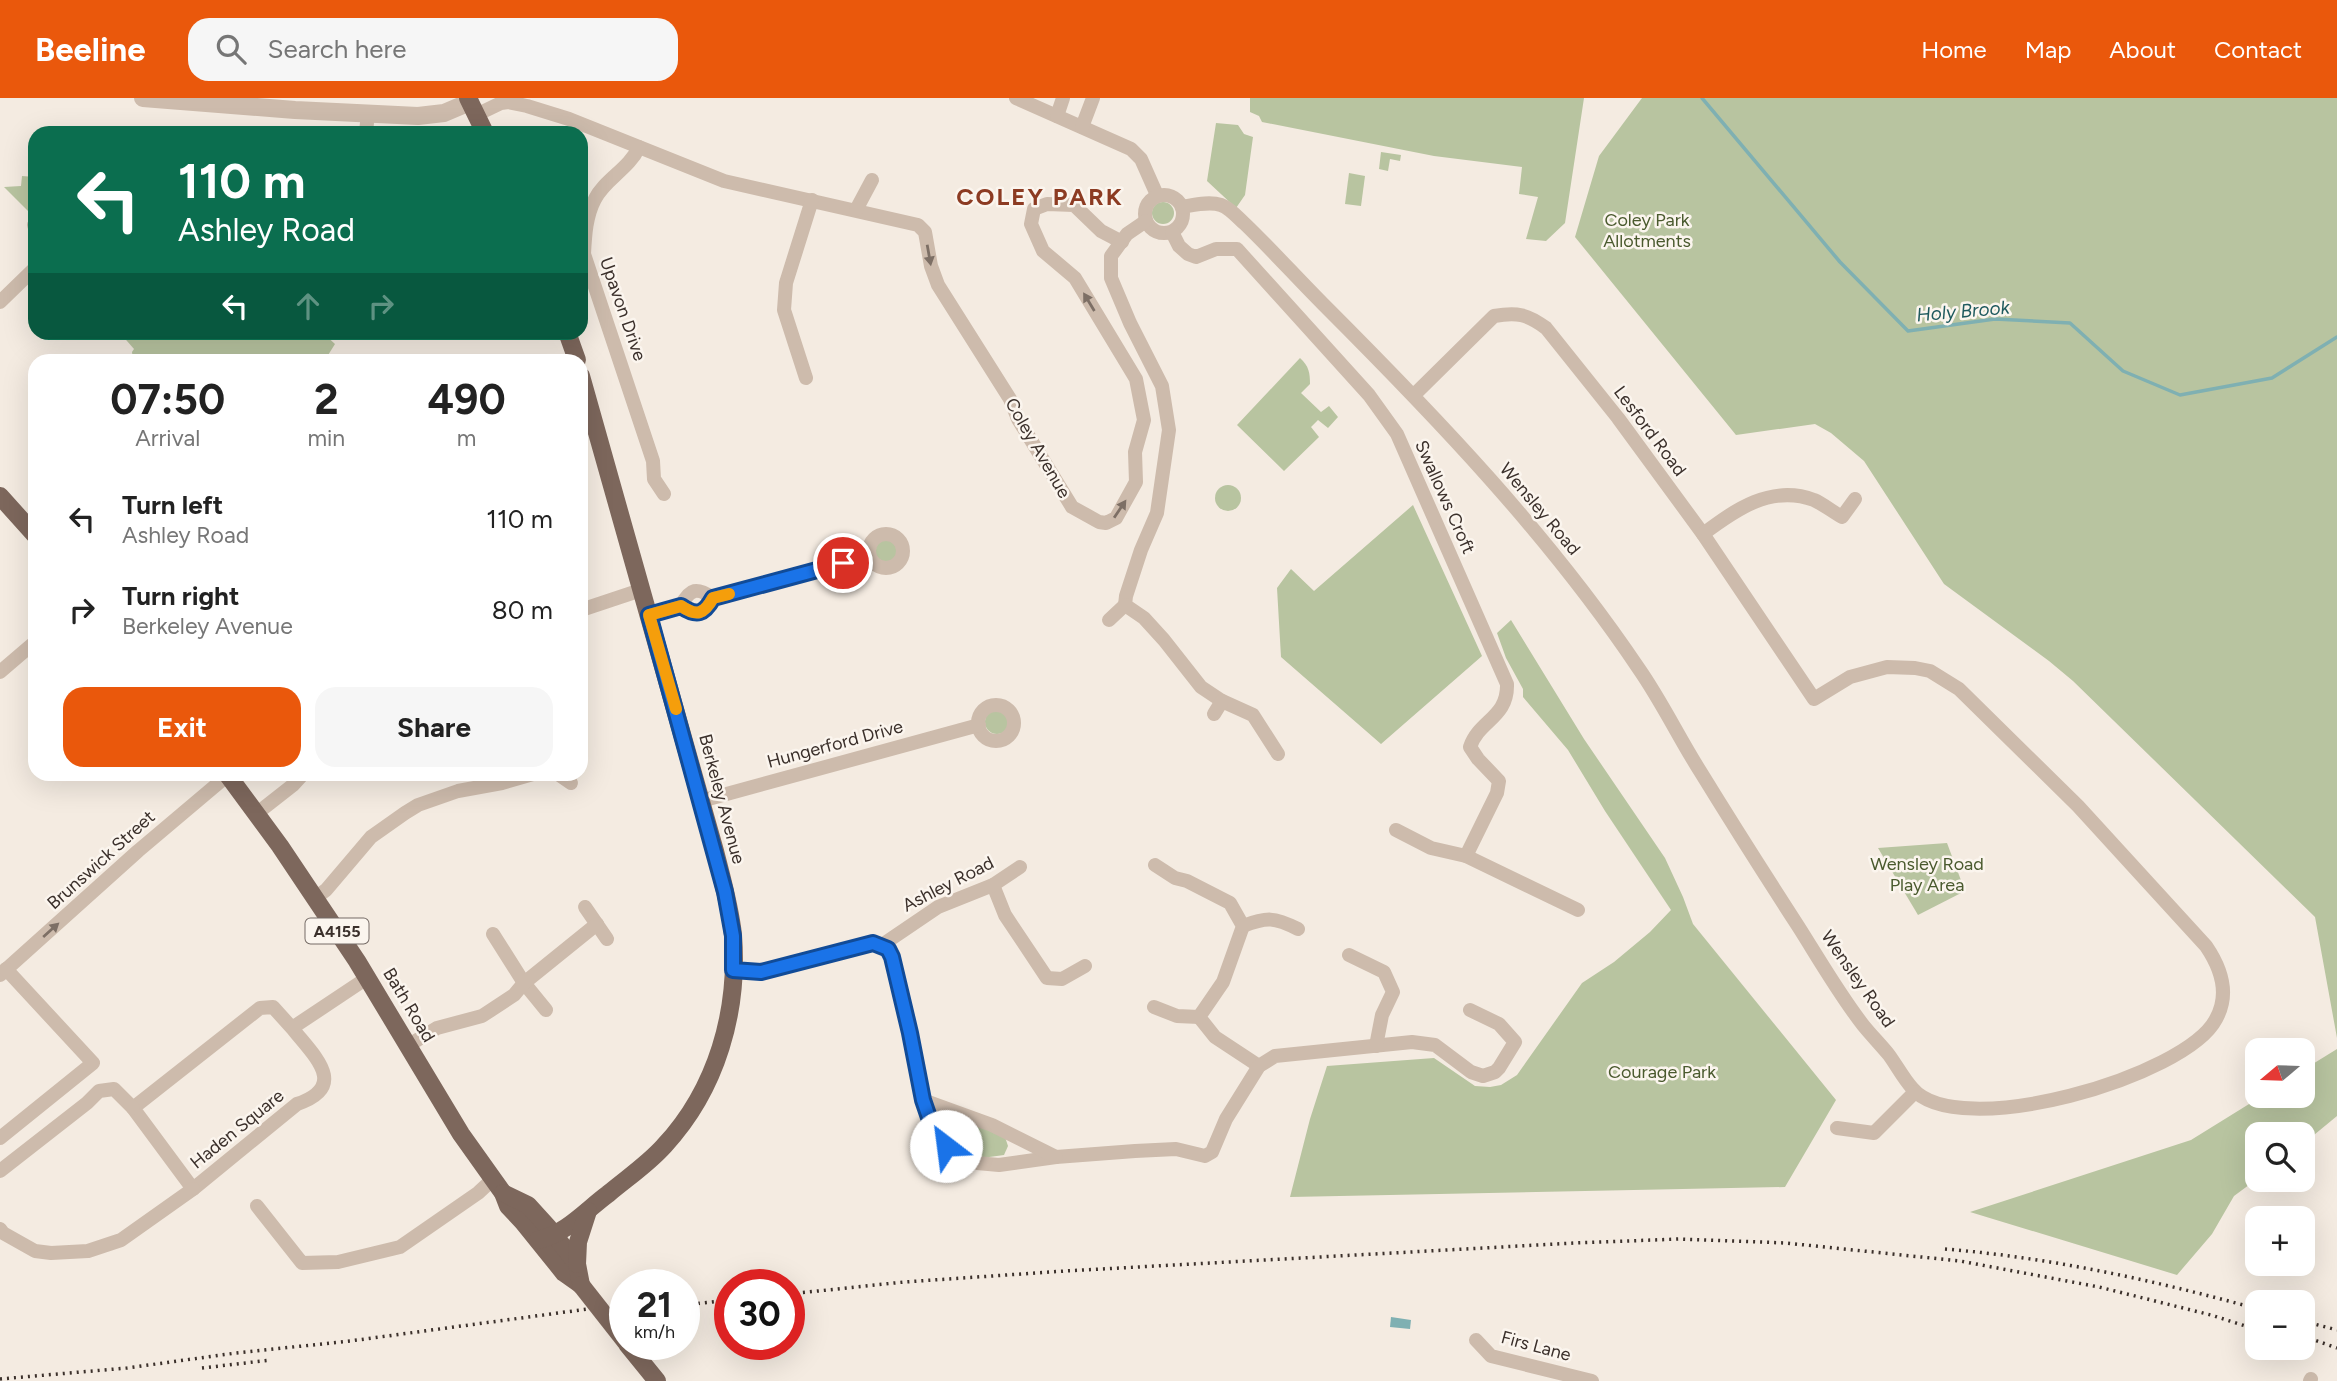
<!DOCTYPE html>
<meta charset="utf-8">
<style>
body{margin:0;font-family:Figtree,sans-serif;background:#f6f6f6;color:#222;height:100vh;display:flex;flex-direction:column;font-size:26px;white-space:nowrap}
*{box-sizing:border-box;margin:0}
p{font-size:23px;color:#767676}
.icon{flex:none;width:38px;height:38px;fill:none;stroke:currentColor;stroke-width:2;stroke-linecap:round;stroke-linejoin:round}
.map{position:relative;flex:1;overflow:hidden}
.details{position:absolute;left:28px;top:256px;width:560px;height:427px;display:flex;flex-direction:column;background:#fff;border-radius:21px;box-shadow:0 7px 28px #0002}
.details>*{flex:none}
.hud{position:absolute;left:28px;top:28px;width:560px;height:214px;border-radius:21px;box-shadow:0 7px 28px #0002;background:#0b6e4f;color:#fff;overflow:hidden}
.needle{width:46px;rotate:251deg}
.tools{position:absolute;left:2245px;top:940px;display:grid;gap:14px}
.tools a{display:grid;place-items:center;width:70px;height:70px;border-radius:14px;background:#fff;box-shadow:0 7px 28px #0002;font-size:35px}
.speed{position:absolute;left:609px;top:1171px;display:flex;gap:14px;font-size:35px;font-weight:700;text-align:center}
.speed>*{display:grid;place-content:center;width:91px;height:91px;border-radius:50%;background:#fff;box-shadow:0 7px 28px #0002;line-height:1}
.speed small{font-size:18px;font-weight:400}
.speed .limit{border:10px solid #d22;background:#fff;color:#111}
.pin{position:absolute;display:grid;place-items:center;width:60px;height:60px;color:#fff;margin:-30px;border:4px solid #fff;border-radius:50%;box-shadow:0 2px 7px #0007}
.me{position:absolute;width:77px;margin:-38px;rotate:330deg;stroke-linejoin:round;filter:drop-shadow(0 0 5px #0008)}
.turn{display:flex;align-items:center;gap:24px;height:147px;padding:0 35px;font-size:32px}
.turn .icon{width:91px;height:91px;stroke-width:2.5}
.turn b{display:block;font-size:49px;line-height:60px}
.lanes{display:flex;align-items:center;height:66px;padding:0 35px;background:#0003;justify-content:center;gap:35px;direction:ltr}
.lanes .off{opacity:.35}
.eta{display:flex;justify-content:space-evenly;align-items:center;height:119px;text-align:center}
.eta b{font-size:42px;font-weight:700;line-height:49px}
.button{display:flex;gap:14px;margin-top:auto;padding:14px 35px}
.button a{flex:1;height:80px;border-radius:21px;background:#ea580c;color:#fff;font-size:28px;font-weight:700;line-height:80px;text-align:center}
.button a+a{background:#f6f6f6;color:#222}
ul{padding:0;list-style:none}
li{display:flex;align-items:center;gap:21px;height:91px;padding:0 35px}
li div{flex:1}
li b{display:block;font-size:26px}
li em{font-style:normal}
header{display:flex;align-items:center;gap:42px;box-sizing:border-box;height:98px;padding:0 35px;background:#ea580c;color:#fff}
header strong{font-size:33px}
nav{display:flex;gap:38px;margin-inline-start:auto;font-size:24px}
.search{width:490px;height:63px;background:#f6f6f6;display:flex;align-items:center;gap:18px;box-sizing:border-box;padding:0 24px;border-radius:21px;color:#767676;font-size:26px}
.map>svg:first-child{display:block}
</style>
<header>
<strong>Beeline</strong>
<div class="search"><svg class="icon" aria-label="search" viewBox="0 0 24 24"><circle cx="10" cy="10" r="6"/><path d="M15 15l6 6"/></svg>Search here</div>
<nav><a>Home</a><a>Map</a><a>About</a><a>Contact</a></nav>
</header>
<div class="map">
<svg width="2337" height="1283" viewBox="0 0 2337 1283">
<rect width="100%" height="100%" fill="#f4ebe1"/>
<g fill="#b8c4a0">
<polygon points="1250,0 1584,0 1565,125 1546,143 1526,141 1538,99 1519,96 1522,69 1434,58 1262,24 1259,18 1250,14"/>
<polygon points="1642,0 2337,0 2337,940 2315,819 2073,583 2049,563 1944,486 1864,363 1831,335 1815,326 1736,337 1575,139 1599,58"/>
<polygon points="1216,25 1238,27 1244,36 1253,39 1245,97 1236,110 1207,83"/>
<polygon points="1381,54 1401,57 1400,63 1390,61 1388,73 1379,71"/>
<polygon points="1349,75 1365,78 1361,108 1345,106"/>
<polygon points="22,78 35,79 35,120 4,89 21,88"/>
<circle cx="1163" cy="115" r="11"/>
<polygon points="120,235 323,235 335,246 325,262 133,262 132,254 134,251"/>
<path d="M1300,260C1309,268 1310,275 1310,286L1301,295L1321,314L1329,308L1338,319L1328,330L1318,322L1311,329L1319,339L1284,373L1237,327Z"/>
<circle cx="1228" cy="400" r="13"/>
<polygon points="1413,407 1482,558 1381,646 1281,559 1277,490 1291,471 1314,493"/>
<circle cx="886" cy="453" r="11"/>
<polygon points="1511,522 1584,641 1665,760 1683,799 1693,826 1836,1002 1785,1089 1290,1099 1310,1021 1327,968 1434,960 1475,988 1490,989 1501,987 1517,977 1582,885 1614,864 1650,834 1671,812 1605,713 1568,652 1523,599 1523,591 1506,560 1497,535"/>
<circle cx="997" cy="624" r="12"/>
<polygon points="1947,745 1965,793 1918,817 1878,750"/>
<polygon points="2337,951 2337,1018 2303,1046 2303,1036 2258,1036 2257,1081 2234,1098 2212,1136 2177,1177 1970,1114 2191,1042 2262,998 2303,998 2303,972"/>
<polygon points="946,1014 1005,1039 1008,1048 1004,1057 975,1061 949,1047 943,1042 936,1021"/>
</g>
<polygon fill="#7fb0b2" points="1391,1219 1411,1222 1410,1231 1390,1229"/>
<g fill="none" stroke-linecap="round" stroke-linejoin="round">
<polyline stroke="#7fb0b2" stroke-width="3.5" points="1702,0 1840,164 1908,233 1995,221 2070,225 2123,273 2180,297 2272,280 2337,239"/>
<g stroke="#cdbbac" stroke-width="14">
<polyline points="1016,0 1131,51 1141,61 1157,97"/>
<polyline points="476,17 501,5 508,4 527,8 569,21 724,83 918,127 925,134 931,168 938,187 1010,301 1018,321 1072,409 1099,424 1106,425 1116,420 1136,384 1135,354 1144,322 1136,281 1075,180 1043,153 1031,126 1034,111 1047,106 1074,107 1101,133 1122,144"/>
<polyline points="1057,18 1063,0"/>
<polyline points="1082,29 1093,0"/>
<polyline points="366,35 368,14"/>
<path d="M639,49C629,71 605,81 595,101C586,118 585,137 584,156L653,363L654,381L664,396"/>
<circle cx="1164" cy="116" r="19"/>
<path d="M1182,109C1194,107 1209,103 1221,107C1230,110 1238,120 1245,126C1272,152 1297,180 1323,206C1437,320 1549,437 1639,571C1662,604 1679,640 1700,673C1732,725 1765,777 1798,828C1819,861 1839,896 1863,927C1871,937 1881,947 1889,957C1897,968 1903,980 1912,990C1957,1045 2186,979 2216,921C2230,896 2221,870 2206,848L2078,708L1959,591L1930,573L1915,570L1887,569L1850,579L1814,601L1703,436L1618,320L1546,230C1527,216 1517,214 1494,218L1415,296"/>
<polyline points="856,112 872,82"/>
<polyline points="1146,123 1127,136 1111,158 1111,180 1130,225 1162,288 1169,332 1157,415 1141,452 1126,498 1125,507 1144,520 1164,542 1201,589 1222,603 1253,617 1278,656"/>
<polyline points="34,127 35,129"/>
<path d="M1172,134L1179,148L1188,156L1196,159L1216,151H1237L1369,297L1397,336L1507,586C1508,620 1479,622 1470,649L1478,661L1499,683L1497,695L1466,758"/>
<polyline points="0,204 35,170"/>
<polyline points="806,280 784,212 786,185 812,102"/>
<polyline points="581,329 595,325"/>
<circle cx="886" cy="453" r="17"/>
<path d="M1703,436C1735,412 1771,386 1814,402C1823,406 1833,414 1842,419L1855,401"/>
<path d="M681,508C690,490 697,489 713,500"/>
<polyline points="581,512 641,492"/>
<path d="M649,518L681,508C697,519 704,516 713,500L869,458"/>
<polyline points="1109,522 1125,507"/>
<polyline points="0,574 35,544"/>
<circle cx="996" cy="625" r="18"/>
<polyline points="1214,616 1222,603"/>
<polyline points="558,676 571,685"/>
<polyline points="701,703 979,627"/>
<polyline points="256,716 293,687 303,676"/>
<polyline points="1396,732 1431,750 1466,758 1578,812"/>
<polyline points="1155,767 1175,780 1187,783 1230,805 1243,828 1223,884 1199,919 1215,939 1259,968"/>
<polyline points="993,787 1005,817 1047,880 1062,881 1085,868"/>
<polyline points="315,800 326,792 371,739 405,715 418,707 458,693 502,685 533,676"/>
<polyline points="585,809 607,841"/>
<path d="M1243,828C1267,819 1274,819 1298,831"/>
<polyline points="493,836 524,885 546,912"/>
<polyline points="882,847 888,851 892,859 910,935 923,1002 935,1037 966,1064 999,1067 1056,1059 1135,1053 1176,1051 1205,1058 1212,1054 1226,1021 1259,968 1275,958 1412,944 1435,947 1471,974 1483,978 1495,974 1499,970 1515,944 1499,926 1470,912"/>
<polyline points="882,847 938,809 993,787 1020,769"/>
<polyline points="1349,857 1384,874 1393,894 1382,917 1376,948"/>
<polyline points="733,872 761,874 873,845 882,847"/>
<polyline points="0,877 138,753 228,677"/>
<polyline points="1154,909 1177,918 1199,919"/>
<path d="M292,930L273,909L260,910L133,1010L193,1091L297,1006C350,988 313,957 292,930L367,880"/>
<polyline points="409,947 437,930 482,918 514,897 524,885 597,826"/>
<polyline points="923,1002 992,1027 1056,1059"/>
<polyline points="1837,1030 1874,1035 1915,994"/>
<polyline points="0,1040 93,965 6,871"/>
<polyline points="0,1073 87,1005 99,993 114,991 133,1010"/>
<polyline points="257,1108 302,1165 338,1164 400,1149 478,1095 492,1082"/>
<polyline points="0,1131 3,1135 35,1153 51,1155 88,1153 121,1142 193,1091"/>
<polyline points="1476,1242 1491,1258 1592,1283"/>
<polyline points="2310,1283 2311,1281"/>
</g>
<polyline stroke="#cdbbac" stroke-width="18" points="143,0 295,12 418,18 444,15 470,4"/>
<g stroke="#7d675c" stroke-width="18">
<polyline points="468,0 485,35"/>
<polyline points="567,234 577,262"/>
<polyline points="0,398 35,437"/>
<polyline points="227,676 280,748 357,863 461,1036 503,1095 508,1108 523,1124 564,1175 581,1187"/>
<polyline points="503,1095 528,1107 548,1129 577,1166 581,1187"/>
<path d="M538,1142C567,1135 585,1113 608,1096C627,1080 648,1066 664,1048C717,991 739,913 733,837C730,808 722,781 715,753L581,278"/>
<polyline points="577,1166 578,1144 588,1113"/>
<polyline points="627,1246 657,1283"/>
</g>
<g stroke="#3b302b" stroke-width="3.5" stroke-dasharray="2 5" stroke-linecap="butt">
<path d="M1945,1151C2053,1160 2153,1182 2258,1211"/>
<polyline points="789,1196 904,1184 1065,1173 1574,1145 1679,1141 1786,1145 1960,1163 2099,1189 2211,1217 2258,1232"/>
<polyline points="684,1207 730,1202"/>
<polyline points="2303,1223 2337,1232"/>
<polyline points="2303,1238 2337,1250"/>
<polyline points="202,1270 271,1262"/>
<polyline points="0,1281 127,1270 236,1255 350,1243 625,1206"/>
</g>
<polyline stroke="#7d675c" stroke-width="18" points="581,1187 625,1243"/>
</g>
<defs><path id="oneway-solid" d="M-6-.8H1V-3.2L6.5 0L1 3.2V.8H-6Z" transform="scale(1.75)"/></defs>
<g fill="#7d6f65">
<use href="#oneway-solid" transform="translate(929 157) rotate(80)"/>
<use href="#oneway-solid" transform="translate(1089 204) rotate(-121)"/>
<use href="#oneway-solid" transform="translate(1120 411) rotate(-56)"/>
<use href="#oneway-solid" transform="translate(51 832) rotate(-42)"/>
</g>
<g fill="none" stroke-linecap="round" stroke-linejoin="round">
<g stroke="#114b97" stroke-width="18">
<path id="route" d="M843,465L713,500C704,516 697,519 681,508L649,517L725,794L733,838V872L761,874L873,845L888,851L892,859L910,935L923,1002L935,1037L946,1048"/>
</g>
<use href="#route" stroke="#1a73e8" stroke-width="12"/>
<path stroke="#f59e0b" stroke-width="12" d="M676,611L649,517L681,508C697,519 704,516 713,500L729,496"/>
</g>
<g text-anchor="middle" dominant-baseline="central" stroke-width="5" stroke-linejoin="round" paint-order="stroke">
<rect fill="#fbf5ee" stroke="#756b66" stroke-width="2" x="305.5" y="820.5" width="63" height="25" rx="5"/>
<g font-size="16" font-weight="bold" fill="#3b302b">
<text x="337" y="833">A4155</text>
</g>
<g font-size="18" fill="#4a5a2e" stroke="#fbf5ee">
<text x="1647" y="122">Coley Park<tspan x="1647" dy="21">Allotments</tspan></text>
<text x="1927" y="766">Wensley Road<tspan x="1927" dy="21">Play Area</tspan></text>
<text x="1662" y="974">Courage Park</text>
</g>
<g font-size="18" fill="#3b302b" stroke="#fbf5ee">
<text transform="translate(623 211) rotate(71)">Upavon Drive</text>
<text transform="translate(1650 333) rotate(53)">Lesford Road</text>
<text transform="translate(1038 350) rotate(60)">Coley Avenue</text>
<text transform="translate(1445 399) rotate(66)">Swallows Croft</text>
<text transform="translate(1540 411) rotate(50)">Wensley Road</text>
<text transform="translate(835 646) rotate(-15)">Hungerford Drive</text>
<text transform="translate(722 701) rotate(75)">Berkeley Avenue</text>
<text transform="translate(101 762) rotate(-42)">Brunswick Street</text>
<text transform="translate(948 786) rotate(-27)">Ashley Road</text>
<text transform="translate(1858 881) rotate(55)">Wensley Road</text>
<text transform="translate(409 907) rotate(59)">Bath Road</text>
<text transform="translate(237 1031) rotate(-39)">Haden Square</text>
<text transform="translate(1536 1248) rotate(15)">Firs Lane</text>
</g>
<g font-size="19" font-style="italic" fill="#1f5a5e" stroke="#fbf5ee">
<text transform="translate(1963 213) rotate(-5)">Holy Brook</text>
</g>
<g font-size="24" font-weight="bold" letter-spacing="2" fill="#8c3b22" stroke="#fbf5ee">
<text x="1040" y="98">COLEY PARK</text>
</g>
</g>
</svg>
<div class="tools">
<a><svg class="needle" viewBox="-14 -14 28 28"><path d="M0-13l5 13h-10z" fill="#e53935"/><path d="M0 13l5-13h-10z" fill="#767676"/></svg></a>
<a><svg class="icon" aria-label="search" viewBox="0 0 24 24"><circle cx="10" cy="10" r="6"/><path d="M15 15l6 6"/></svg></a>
<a>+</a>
<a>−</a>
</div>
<div class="speed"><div>21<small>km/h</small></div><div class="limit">30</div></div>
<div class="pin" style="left:843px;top:465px;background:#d93025"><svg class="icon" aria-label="arrive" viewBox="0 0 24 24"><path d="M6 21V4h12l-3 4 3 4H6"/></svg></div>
<svg class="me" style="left:946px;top:1048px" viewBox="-20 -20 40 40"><circle r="19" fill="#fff"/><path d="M0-13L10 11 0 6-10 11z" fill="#1a73e8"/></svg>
<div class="hud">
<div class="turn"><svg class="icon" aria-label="left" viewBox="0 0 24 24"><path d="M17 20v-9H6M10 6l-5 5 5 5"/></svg><div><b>110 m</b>Ashley Road</div></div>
<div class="lanes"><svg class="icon" aria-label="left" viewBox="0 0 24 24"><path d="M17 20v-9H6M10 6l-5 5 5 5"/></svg><svg class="icon off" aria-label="ahead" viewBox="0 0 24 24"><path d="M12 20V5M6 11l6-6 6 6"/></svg><svg class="icon off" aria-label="right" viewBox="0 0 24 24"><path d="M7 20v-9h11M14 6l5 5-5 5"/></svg></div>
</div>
<section class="details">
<div class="eta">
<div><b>07:50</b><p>Arrival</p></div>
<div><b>2</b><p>min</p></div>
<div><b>490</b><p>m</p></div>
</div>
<ul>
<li><svg class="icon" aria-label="left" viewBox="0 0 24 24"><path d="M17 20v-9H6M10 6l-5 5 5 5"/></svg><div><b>Turn left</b><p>Ashley Road</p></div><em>110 m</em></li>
<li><svg class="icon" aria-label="right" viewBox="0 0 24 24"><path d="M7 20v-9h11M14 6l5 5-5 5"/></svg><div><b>Turn right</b><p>Berkeley Avenue</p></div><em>80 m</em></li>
</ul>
<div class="button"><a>Exit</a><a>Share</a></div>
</section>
</div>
